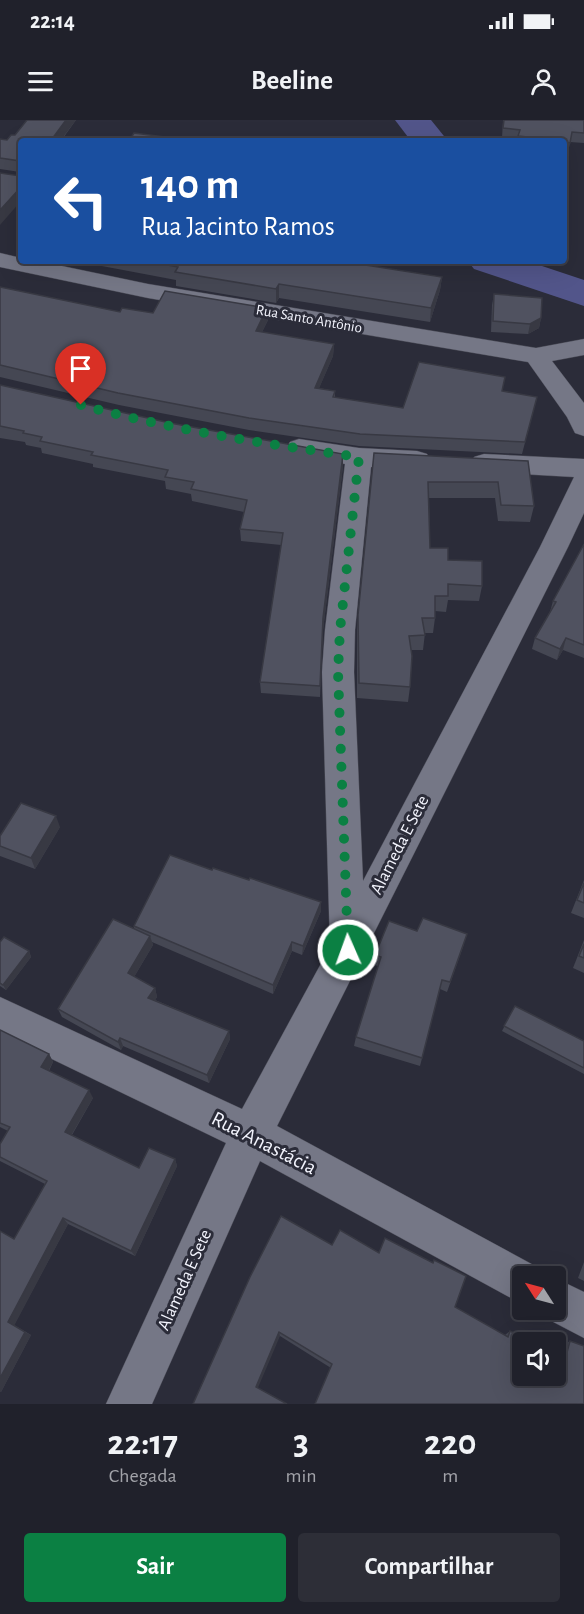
<!DOCTYPE html>
<html lang="pt">
<meta charset="utf-8">
<style>
body{margin:0;font-family:"Alegreya Sans",sans-serif;background:#2d2e37;color:#f1f3f6;height:100vh;display:flex;flex-direction:column;font-size:22px;white-space:nowrap}
*{box-sizing:border-box;margin:0}
p{font-size:20px;color:#a2a3a9}
.icon{flex:none;width:33px;height:33px;fill:none;stroke:currentColor;stroke-width:2;stroke-linecap:round;stroke-linejoin:round}
.map{position:relative;height:1284px;overflow:hidden}
.drawer{display:flex;flex-direction:column;background:#20212b;flex:1}
.drawer>*{flex:none}
.guide{position:absolute;left:18px;top:18px;width:549px;height:126px;border-radius:6px;box-shadow:0 6px 24px #0002,0 0 0 2px #3d3e47;background:#1a4fa0;color:#fff;overflow:hidden}
.needle{width:39px;rotate:306deg}
.fabs{position:absolute;left:512px;top:1146px;display:grid;gap:12px}
.fabs a{display:grid;place-items:center;width:54px;height:54px;border-radius:6px;background:#20212b;box-shadow:0 6px 24px #0002,0 0 0 2px #3d3e47;font-size:30px}
.pin{position:absolute;display:grid;place-items:center;width:51px;height:51px;color:#fff;margin:-62px -26px;border-radius:50% 50% 50% 0;rotate:-45deg;box-shadow:0 0 6px #0007}
.pin .icon{rotate:45deg}
.me{position:absolute;width:66px;margin:-33px;rotate:358deg;stroke-linejoin:round;filter:drop-shadow(0 0 4px #0008)}
.turn{display:flex;align-items:center;gap:21px;height:126px;padding:0 24px;font-size:27px}
.turn .icon{width:78px;height:78px;stroke-width:2.5}
.turn b{display:block;font-size:42px;line-height:51px}
.eta{display:flex;justify-content:space-evenly;align-items:center;height:102px;text-align:center}
.eta b{font-size:36px;font-weight:700;line-height:42px}
.button{display:flex;gap:12px;margin-top:auto;padding:12px 24px}
.button a{flex:1;height:69px;border-radius:6px;background:#0b8043;color:#fff;font-size:24px;font-weight:700;line-height:69px;text-align:center}
.button a+a{background:#2d2e37;color:#f1f3f6}
.status{display:flex;justify-content:space-between;align-items:center;height:42px;padding:0 30px;background:#20212b;direction:ltr}
.status svg{height:16px;fill:currentColor}
header{display:flex;justify-content:space-between;align-items:center;height:78px;padding:0 24px;background:#20212b;font-size:27px;font-weight:700}
.map>svg:first-child{display:block}
</style>
<div class="status"><b>22:14</b><svg viewBox="0 0 49 12"><path d="M0 12V9h3v3zM5 12V6h3v6zM10 12V3h3v9zM15 12V0h3v12zM26 1h20v11H26zM47 4h2v5h-2z"/></svg></div>
<header><svg class="icon" aria-label="menu" viewBox="0 0 24 24"><path d="M4 6h16M4 12h16M4 18h16"/></svg>Beeline<svg class="icon" aria-label="person" viewBox="0 0 24 24"><circle cx="12" cy="8" r="4"/><path d="M4 21q1-7 8-7t8 7"/></svg></header>
<div class="map">
<svg width="584" height="1284" viewBox="0 0 584 1284">
<rect width="100%" height="100%" fill="#2b2c39"/>
<g fill="none" stroke-linecap="round" stroke-linejoin="round">
<g fill="#52558a" fill-rule="evenodd">
<polygon points="395,0 431,0 448,21 411,21"/>
<polygon points="468,141 527,141 584,160 584,186 474,149"/>
</g>
<g stroke="#494a55" stroke-width="1">
<g id="minor">
<polygon points="0,133 21,138 21,141 38,141 148,164 536,228 584,219 584,235 552,241 584,283 584,316 575,313 567,297 528,242 148,178 0,147"/>
<polygon points="299,319 359,328 417,331 427,334 430,340 427,346 417,349 371,347 355,510 354,552 363,761 540,427 574,357 484,352 474,349 471,343 474,337 484,334 584,339 584,393 568,427 277,1006 537,1147 541,1156 522,1156 522,1184 260,1041 152,1284 106,1284 226,1023 0,914 0,877 242,989 330,827 322,552 325,510 345,344 290,334 286,328 290,322"/>
<polygon points="555,1158 584,1172 584,1218 540,1195 537,1190 555,1190"/>
</g>
</g>
<use href="#minor" fill="#757786" fill-rule="evenodd"/>
</g>
<g fill="#454753">
<polygon points="27,0 76,0 61,21 20,56 20,52 0,49 0,19 7,20 15,15"/>
<polygon points="503,0 584,0 584,23 570,22 568,33 564,32 564,21 518,21 518,20 502,18"/>
<polygon points="58,141 340,141 442,157 440,170 430,202 279,178 276,183 176,166 176,160 86,143 85,145"/>
<polygon points="0,167 120,192 268,200 262,212 334,224 333,236 319,268 335,271 335,278 403,288 503,271 537,277 522,334 359,326 249,310 119,285 0,257"/>
<polygon points="494,174 541,198 539,208 528,214 491,212 492,185"/>
<polygon points="0,265 170,303 343,334 343,346 323,510 320,577 261,573 260,562 281,425 241,421 240,409 244,392 192,381 191,374 166,369 165,361 93,347 93,344 42,333 41,328 26,325 25,322 0,318"/>
<polygon points="374,333 528,341 534,386 530,402 498,401 495,378 429,378 430,428 482,466 479,481 448,480 446,492 435,491 435,498 433,513 425,513 423,530 411,530 410,567 408,582 357,578 357,510"/>
<polygon points="584,424 584,538 563,530 557,540 532,529 535,518 550,492 553,481"/>
<polygon points="60,707 35,749 0,736 0,716"/>
<polygon points="212,750 249,760 321,782 321,791 302,835 292,831 273,874 152,822 153,825 134,857 155,868 157,877 155,880 229,911 230,919 209,963 123,926 121,930 62,897 58,889 134,808 134,806"/>
<polygon points="584,760 584,798 571,793"/>
<polygon points="417,811 464,824 447,872 440,869 420,946 354,926 356,917 378,846 374,845 375,835"/>
<polygon points="584,820 584,853 573,848"/>
<polygon points="0,822 29,831 31,837 6,870 0,866"/>
<polygon points="515,886 584,921 584,954 502,911"/>
<polygon points="0,910 49,934 53,942 49,951 93,978 72,1015 139,1048 175,1039 177,1046 135,1136 68,1104 14,1205 31,1215 1,1272 0,1272 0,1111 14,1119 45,1064 0,1041 0,1024 8,1011 0,1007"/>
<polygon points="332,1125 455,1187 505,1215 510,1211 560,1238 564,1225 570,1221 584,1284 331,1248 280,1216 193,1284"/>
<polygon points="584,1142 584,1161 578,1158"/>
</g>
<g fill="#383943">
<polygon points="66,0 76,0 60,21 52,19"/>
<polygon points="21,67 21,81 0,105 0,90"/>
<polygon points="442,157 440,170 430,202 431,188"/>
<polygon points="279,164 279,178 276,183 276,169"/>
<polygon points="267,188 268,200 256,224 256,211"/>
<polygon points="541,198 539,208 528,214 530,204"/>
<polygon points="334,224 333,236 314,280 315,268"/>
<polygon points="343,334 343,346 323,510 320,577 323,498"/>
<polygon points="566,518 563,530 557,540 560,529"/>
<polygon points="56,696 60,707 35,749 31,738"/>
<polygon points="321,782 321,791 302,835 303,826"/>
<polygon points="150,816 153,825 131,862 128,853"/>
<polygon points="292,822 292,831 273,874 273,865"/>
<polygon points="29,831 31,837 6,870 3,865"/>
<polygon points="155,868 157,877 151,887 148,878"/>
<polygon points="229,911 230,919 209,963 207,955"/>
<polygon points="120,918 123,926 121,930 118,922"/>
<polygon points="49,934 53,942 46,955 41,947"/>
<polygon points="89,970 93,978 69,1019 65,1012"/>
<polygon points="175,1039 177,1046 135,1136 131,1131"/>
<polygon points="63,1098 68,1104 14,1206 8,1202"/>
<polygon points="25,1212 31,1215 1,1272 0,1272 0,1258"/>
<polygon points="279,1212 280,1216 257,1270 256,1267"/>
</g>
<g fill="#505260" stroke="#383943" stroke-width="1.5">
<polygon points="27,0 66,0 52,19 63,21 21,21 21,67 0,90 0,53 20,56 20,41 0,38 0,19 7,20 11,15 15,15"/>
<polygon points="504,0 584,0 584,13 572,12 570,23 564,22 564,21 518,16 520,10 503,8"/>
<polygon points="134,13 173,18 170,21 129,21"/>
<polygon points="147,141 340,141 442,157 431,188 279,164 276,169 175,152 178,147"/>
<polygon points="0,167 120,192 122,188 153,193 165,171 267,188 256,211 334,224 315,268 335,271 333,277 403,288 419,242 505,257 502,271 537,277 525,322 360,314 249,298 118,273 0,245"/>
<polygon points="494,174 542,178 541,198 530,204 493,201"/>
<polygon points="0,265 170,303 343,334 323,498 320,566 260,562 283,413 240,409 247,380 191,369 194,362 165,357 168,350 91,335 93,332 40,321 42,317 23,313 24,311 0,306"/>
<polygon points="374,333 528,341 534,386 501,385 498,362 428,362 430,428 448,428 448,440 482,441 482,466 448,464 448,476 435,476 435,498 422,498 425,515 409,516 412,536 410,567 359,563 358,495"/>
<polygon points="584,424 584,525 566,518 560,529 535,518 556,482 553,481"/>
<polygon points="21,683 56,696 31,738 0,726 0,716"/>
<polygon points="170,735 212,750 213,748 249,760 250,758 321,782 303,826 292,822 273,865 134,806"/>
<polygon points="584,763 584,783 577,780"/>
<polygon points="423,798 467,814 450,862 442,860 422,938 356,917 381,837 375,835 389,801 417,811"/>
<polygon points="113,799 150,816 128,853 155,868 148,878 229,911 207,955 120,918 118,922 58,889"/>
<polygon points="4,817 29,831 3,865 0,863 0,822"/>
<polygon points="584,824 584,838 579,836"/>
<polygon points="515,886 584,921 584,948 504,906"/>
<polygon points="0,910 49,934 41,947 89,970 65,1012 139,1048 149,1028 175,1039 131,1131 63,1098 8,1202 25,1212 0,1258 0,1111 14,1119 47,1061 0,1037 0,1024 10,1007 0,1003"/>
<polygon points="281,1096 332,1125 340,1110 379,1133 385,1118 433,1143 434,1140 466,1156 455,1187 508,1217 510,1211 532,1222 522,1222 522,1256 555,1256 555,1235 565,1240 570,1221 584,1226 584,1284 315,1284 332,1244 279,1212 256,1267 287,1284 193,1284 250,1157"/>
</g>
<g fill="none" stroke-linecap="round" stroke-linejoin="round">
<path stroke="#0b8043" stroke-width="10" stroke-dasharray="0 18" d="M81,285C172,310 266,324 359,337L340,510L338,552L348,830"/>
</g>
<g text-anchor="middle" dominant-baseline="central" stroke-width="6" stroke-linejoin="round" paint-order="stroke">
<g font-size="15" fill="#f3f4fd" stroke="#2b2c39">
<text transform="translate(309 199) rotate(10)">Rua Santo Antônio</text>
</g>
<g font-size="18" fill="#f3f4fd" stroke="#2b2c39">
<text transform="translate(400 725) rotate(-63)">Alameda E Sete</text>
<text transform="translate(185 1160) rotate(-66)">Alameda E Sete</text>
</g>
<g font-size="21" fill="#f3f4fd" stroke="#2b2c39">
<text transform="translate(264 1023) rotate(27)">Rua Anastácia</text>
</g>
</g>
</svg>
<div class="fabs">
<a><svg class="needle" viewBox="-14 -14 28 28"><path d="M0-13l5 13h-10z" fill="#e53935"/><path d="M0 13l5-13h-10z" fill="#a2a3a9"/></svg></a>
<a><svg class="icon" aria-label="sound" viewBox="0 0 24 24"><path d="M4 9h4l5-4v14l-5-4H4zM17 9q2 3 0 6"/></svg></a>
</div>
<div class="pin" style="left:81px;top:285px;background:#d93025"><svg class="icon" aria-label="arrive" viewBox="0 0 24 24"><path d="M6 21V4h12l-3 4 3 4H6"/></svg></div>
<svg class="me" style="left:348px;top:830px" viewBox="-20 -20 40 40"><circle r="17" fill="#0b8043" stroke="#fff" stroke-width="3"/><path d="M0-11L8 9 0 5-8 9z" fill="#fff"/></svg>
<div class="guide">
<div class="turn"><svg class="icon" aria-label="left" viewBox="0 0 24 24"><path d="M17 20v-9H6M10 6l-5 5 5 5"/></svg><div><b>140 m</b>Rua Jacinto Ramos</div></div>
</div>
</div>
<section class="drawer">
<div class="eta">
<div><b>22:17</b><p>Chegada</p></div>
<div><b>3</b><p>min</p></div>
<div><b>220</b><p>m</p></div>
</div>
<div class="button"><a>Sair</a><a>Compartilhar</a></div>
</section>
